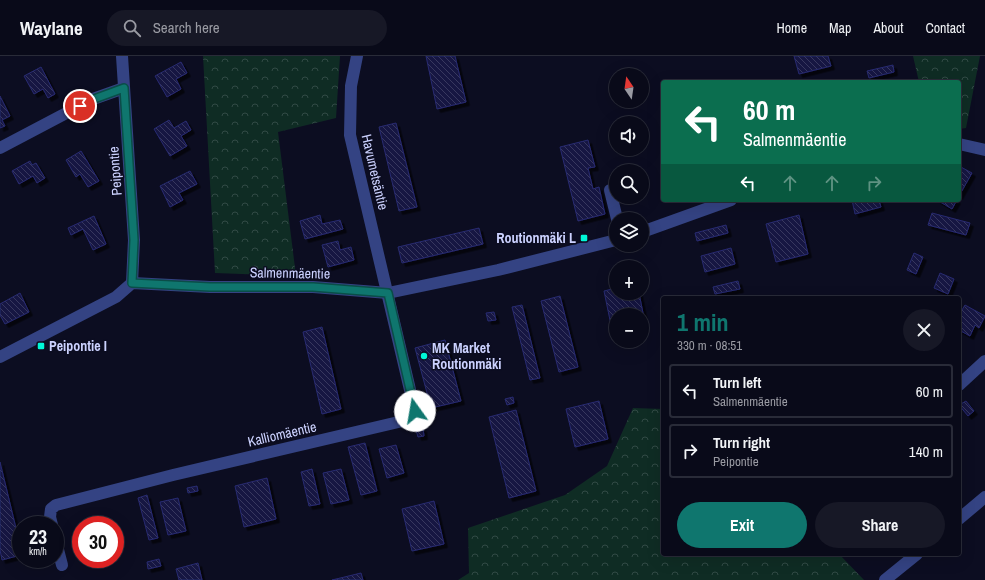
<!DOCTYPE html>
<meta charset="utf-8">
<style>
body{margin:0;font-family:"Archivo Narrow",sans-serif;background:#171826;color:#f1f3f6;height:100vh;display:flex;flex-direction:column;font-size:15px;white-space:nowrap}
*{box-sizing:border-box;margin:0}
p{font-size:13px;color:#999aa2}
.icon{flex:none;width:22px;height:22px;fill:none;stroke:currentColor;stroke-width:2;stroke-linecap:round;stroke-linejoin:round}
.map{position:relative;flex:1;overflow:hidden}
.sheet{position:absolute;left:661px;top:240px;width:300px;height:260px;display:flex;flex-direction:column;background:#090a19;border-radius:4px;box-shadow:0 4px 16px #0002,0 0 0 1px #292b38}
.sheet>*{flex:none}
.top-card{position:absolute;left:661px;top:24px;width:300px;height:122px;border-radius:4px;box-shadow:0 4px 16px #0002,0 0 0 1px #292b38;background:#0b6e4f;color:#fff;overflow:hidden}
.needle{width:26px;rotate:347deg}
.controls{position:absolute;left:609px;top:12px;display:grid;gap:8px}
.controls a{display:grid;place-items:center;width:40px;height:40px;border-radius:50%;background:#090a19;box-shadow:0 4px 16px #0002,0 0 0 1px #292b38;font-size:20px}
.speed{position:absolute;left:12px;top:460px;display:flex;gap:8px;font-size:20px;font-weight:700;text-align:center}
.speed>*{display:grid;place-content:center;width:52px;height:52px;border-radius:50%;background:#090a19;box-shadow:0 4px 16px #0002,0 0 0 1px #292b38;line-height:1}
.speed small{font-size:10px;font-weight:400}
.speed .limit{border:6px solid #d22;background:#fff;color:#111}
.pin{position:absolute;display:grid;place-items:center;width:34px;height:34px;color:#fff;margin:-17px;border:2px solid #fff;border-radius:50%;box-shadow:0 1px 4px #0007}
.me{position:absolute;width:44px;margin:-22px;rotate:347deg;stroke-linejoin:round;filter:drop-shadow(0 0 3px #0008)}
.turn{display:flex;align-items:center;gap:14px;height:84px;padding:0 16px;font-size:18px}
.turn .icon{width:52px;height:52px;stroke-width:2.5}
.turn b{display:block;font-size:28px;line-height:34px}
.lanes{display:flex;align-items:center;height:38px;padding:0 16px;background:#0003;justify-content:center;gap:20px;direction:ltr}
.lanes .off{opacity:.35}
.round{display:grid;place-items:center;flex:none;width:42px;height:42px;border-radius:21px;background:#171826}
.summary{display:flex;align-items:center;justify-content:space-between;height:68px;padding:0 16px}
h1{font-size:24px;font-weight:700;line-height:30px;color:#0f766e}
.action{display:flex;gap:8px;margin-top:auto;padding:8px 16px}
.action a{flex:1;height:46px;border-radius:24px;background:#0f766e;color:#fff;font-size:16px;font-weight:700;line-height:46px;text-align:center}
.action a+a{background:#171826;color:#f1f3f6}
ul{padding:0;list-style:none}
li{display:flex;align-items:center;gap:12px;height:54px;margin:0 8px 6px;padding:0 8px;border:2px solid #292b38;border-radius:4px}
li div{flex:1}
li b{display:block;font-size:15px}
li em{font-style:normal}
header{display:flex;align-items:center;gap:24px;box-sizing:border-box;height:56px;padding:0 20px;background:#090a19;border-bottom:1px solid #292b38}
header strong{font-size:19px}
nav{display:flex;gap:22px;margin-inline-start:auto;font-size:14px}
.search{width:280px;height:36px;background:#171826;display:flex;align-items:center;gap:10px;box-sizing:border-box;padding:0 14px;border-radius:22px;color:#999aa2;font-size:15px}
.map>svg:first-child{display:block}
</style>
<header>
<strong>Waylane</strong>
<div class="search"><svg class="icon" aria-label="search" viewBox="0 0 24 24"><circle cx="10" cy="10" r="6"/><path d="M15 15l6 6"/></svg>Search here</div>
<nav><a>Home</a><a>Map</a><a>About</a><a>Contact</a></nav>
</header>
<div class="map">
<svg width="985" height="524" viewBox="0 0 985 524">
<defs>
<pattern id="forest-crowns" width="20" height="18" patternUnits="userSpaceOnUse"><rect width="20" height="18" fill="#0f2c24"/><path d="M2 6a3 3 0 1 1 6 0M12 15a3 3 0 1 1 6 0" fill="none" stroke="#314a45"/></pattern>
<pattern id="building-back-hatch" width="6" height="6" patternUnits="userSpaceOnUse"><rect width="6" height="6" fill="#171843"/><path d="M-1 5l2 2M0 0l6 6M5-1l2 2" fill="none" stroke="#38395f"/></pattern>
<filter id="shadow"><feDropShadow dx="3.5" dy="3.5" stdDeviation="0" flood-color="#0009"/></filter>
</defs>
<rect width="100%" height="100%" fill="#0c0d21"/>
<g fill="url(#forest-crowns)">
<polygon points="203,0 340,0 336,62 278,76 296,220 215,217"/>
<polygon points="913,0 980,0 966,72 959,73 959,26 919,26"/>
<polygon points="633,352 663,353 663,498 839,498 864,524 458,524 469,517 468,472 565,439 607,410"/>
</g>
<g fill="url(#building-back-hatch)" stroke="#282a71" filter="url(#shadow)">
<polygon points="426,0 455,0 466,46 437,53"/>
<polygon points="794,0 828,0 831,10 799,18"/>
<polygon points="181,6 187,17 176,23 181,33 167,41 155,20"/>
<polygon points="893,9 894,16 869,22 867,15"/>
<polygon points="41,11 55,38 48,42 43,33 34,38 24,20"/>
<polygon points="0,40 10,60 2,64 5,70 0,72"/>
<polygon points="169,64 174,72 186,65 191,74 181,80 187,90 170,100 154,73"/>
<polygon points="396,67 417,151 399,155 379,71"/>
<polygon points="588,84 595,111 588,112 593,133 599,131 605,158 578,165 560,91"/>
<polygon points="81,95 99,125 88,131 80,118 76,121 66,104"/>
<polygon points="30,105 32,109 36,107 45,122 37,127 33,120 19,128 12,115"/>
<polygon points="959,110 972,117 959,140"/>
<polygon points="190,115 197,128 179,137 183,144 170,151 160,130"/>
<polygon points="852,144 879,144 881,151 855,158"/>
<polygon points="937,144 957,144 952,153"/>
<polygon points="932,157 970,167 966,179 928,169"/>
<polygon points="320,159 322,168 340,164 343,173 305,183 300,165"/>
<polygon points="799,159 808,198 776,206 766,168"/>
<polygon points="94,160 106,188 93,194 83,173 71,179 68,172"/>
<polygon points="726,169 728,177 697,185 695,177"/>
<polygon points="479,172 483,188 402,207 398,191"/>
<polygon points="338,185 340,194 351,191 354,204 328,211 322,189"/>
<polygon points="731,192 735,208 705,216 701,200"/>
<polygon points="914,197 923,201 916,218 907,214"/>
<polygon points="940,217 954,223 948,238 934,232"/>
<polygon points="738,225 740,233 715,238 713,231"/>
<polygon points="616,232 616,237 639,237 645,267 642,268 642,259 616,259 616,273 612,274 604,235"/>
<polygon points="20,237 29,256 5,268 0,259 0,248"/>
<polygon points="560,240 578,311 559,316 541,245"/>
<polygon points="522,249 540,322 530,324 512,251"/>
<polygon points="965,249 985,260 979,272 975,269 970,280 959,274 959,259"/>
<polygon points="494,256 496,264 488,265 486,257"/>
<polygon points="322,271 341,353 322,358 303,276"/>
<polygon points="445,284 461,345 431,352 415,292"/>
<polygon points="513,341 514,347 507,349 505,343"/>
<polygon points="599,345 608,383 575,391 566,353"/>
<polygon points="966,345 974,355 968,360 959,349"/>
<polygon points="516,354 536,435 509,442 489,361"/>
<polygon points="423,372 424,380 418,381 416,374"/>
<polygon points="365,387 377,435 361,439 348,391"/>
<polygon points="396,389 404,417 387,422 379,393"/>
<polygon points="0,406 21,493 21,499 2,504 0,494"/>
<polygon points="312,413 320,448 309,450 301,416"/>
<polygon points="341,413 349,444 331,448 323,417"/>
<polygon points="267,422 276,463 244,471 235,430"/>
<polygon points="197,430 198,435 188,437 187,432"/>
<polygon points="147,439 158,482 149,484 138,442"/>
<polygon points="178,442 186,475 168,479 160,446"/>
<polygon points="434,445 444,488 412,495 402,453"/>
<polygon points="159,503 161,510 148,513 147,506"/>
<polygon points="198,507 202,524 179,524 176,513"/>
<polygon points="361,517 363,524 332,524"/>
</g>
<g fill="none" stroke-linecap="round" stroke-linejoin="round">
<g stroke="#344383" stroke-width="12">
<polyline points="122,0 134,184 132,227"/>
<polyline points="959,88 985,94"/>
<polyline points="0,92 93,43 124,32"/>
<polyline points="610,134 617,163"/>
<polyline points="642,176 731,144"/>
<polyline points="0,301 116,241 132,227 210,231 313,231 388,237 498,214 616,184"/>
<polyline points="959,329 985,305"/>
<polyline points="959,463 985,441"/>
<polyline points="52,469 50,461 51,453 56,449 173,419 407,364 415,355 350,79 351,30 357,0"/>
<polyline points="55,482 62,509"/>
<polyline points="885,524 917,498"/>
</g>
</g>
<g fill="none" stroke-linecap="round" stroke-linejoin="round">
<g stroke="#0a4d48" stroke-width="10">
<polyline id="route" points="80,50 94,43 124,32 134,184 132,227 210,231 313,231 388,237 415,355"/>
</g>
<use href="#route" stroke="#0f766e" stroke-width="7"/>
</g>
<g fill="#00f7d7" stroke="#0c0d21" stroke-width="1.5">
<rect x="580" y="178" width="8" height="8" rx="2"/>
<rect x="37" y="286" width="8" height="8" rx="2"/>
<circle cx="424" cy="300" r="4"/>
</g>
<g text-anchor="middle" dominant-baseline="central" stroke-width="3" stroke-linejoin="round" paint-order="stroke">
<g font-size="14" fill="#ccd2ff" stroke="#0c0d21">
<text transform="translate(115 115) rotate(-94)">Peipontie</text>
<text transform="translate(375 116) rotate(77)">Havumetsäntie</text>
<text transform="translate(290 217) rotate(1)">Salmenmäentie</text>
<text transform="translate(282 378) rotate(-13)">Kalliomäentie</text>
</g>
<g font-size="14" font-weight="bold" fill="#ccd2ff" stroke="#0c0d21" text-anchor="start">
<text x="576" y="182" text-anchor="end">Routionmäki L</text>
<text x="49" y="290">Peipontie I</text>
<text x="432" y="292">MK Market<tspan x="432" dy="16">Routionmäki</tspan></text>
</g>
</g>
</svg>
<div class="controls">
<a><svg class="needle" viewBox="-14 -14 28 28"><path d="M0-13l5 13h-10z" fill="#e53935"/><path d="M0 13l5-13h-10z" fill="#999aa2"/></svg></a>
<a><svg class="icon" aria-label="sound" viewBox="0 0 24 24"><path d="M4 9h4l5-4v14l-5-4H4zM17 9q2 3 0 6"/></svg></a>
<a><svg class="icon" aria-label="search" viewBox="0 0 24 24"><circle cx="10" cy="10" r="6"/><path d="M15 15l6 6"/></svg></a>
<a><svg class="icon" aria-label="layers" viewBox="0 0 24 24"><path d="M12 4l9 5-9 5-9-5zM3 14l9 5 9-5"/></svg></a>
<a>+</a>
<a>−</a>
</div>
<div class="speed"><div>23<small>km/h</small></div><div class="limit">30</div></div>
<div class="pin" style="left:80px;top:50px;background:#d93025"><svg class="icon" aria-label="arrive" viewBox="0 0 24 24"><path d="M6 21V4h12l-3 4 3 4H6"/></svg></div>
<svg class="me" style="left:415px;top:355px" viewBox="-20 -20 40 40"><circle r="19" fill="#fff"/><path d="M0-13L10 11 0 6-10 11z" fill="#0f766e"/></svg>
<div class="top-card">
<div class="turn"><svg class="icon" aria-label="left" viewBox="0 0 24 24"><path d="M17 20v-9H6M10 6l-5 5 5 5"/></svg><div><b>60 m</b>Salmenmäentie</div></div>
<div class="lanes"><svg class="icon" aria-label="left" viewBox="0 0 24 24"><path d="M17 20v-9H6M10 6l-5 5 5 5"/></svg><svg class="icon off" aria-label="ahead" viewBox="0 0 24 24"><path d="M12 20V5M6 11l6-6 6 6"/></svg><svg class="icon off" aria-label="ahead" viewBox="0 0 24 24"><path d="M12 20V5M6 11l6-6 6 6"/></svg><svg class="icon off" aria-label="right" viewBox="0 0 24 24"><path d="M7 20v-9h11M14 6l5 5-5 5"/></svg></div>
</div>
<section class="sheet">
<div class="summary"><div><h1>1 min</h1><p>330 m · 08:51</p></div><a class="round"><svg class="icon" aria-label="close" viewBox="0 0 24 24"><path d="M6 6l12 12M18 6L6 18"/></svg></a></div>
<ul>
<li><svg class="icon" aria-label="left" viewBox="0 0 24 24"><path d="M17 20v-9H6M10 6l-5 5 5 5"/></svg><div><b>Turn left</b><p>Salmenmäentie</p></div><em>60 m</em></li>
<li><svg class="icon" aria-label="right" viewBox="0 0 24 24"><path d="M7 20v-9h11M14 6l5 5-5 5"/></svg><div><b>Turn right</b><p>Peipontie</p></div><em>140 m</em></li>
</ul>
<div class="action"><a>Exit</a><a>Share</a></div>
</section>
</div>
